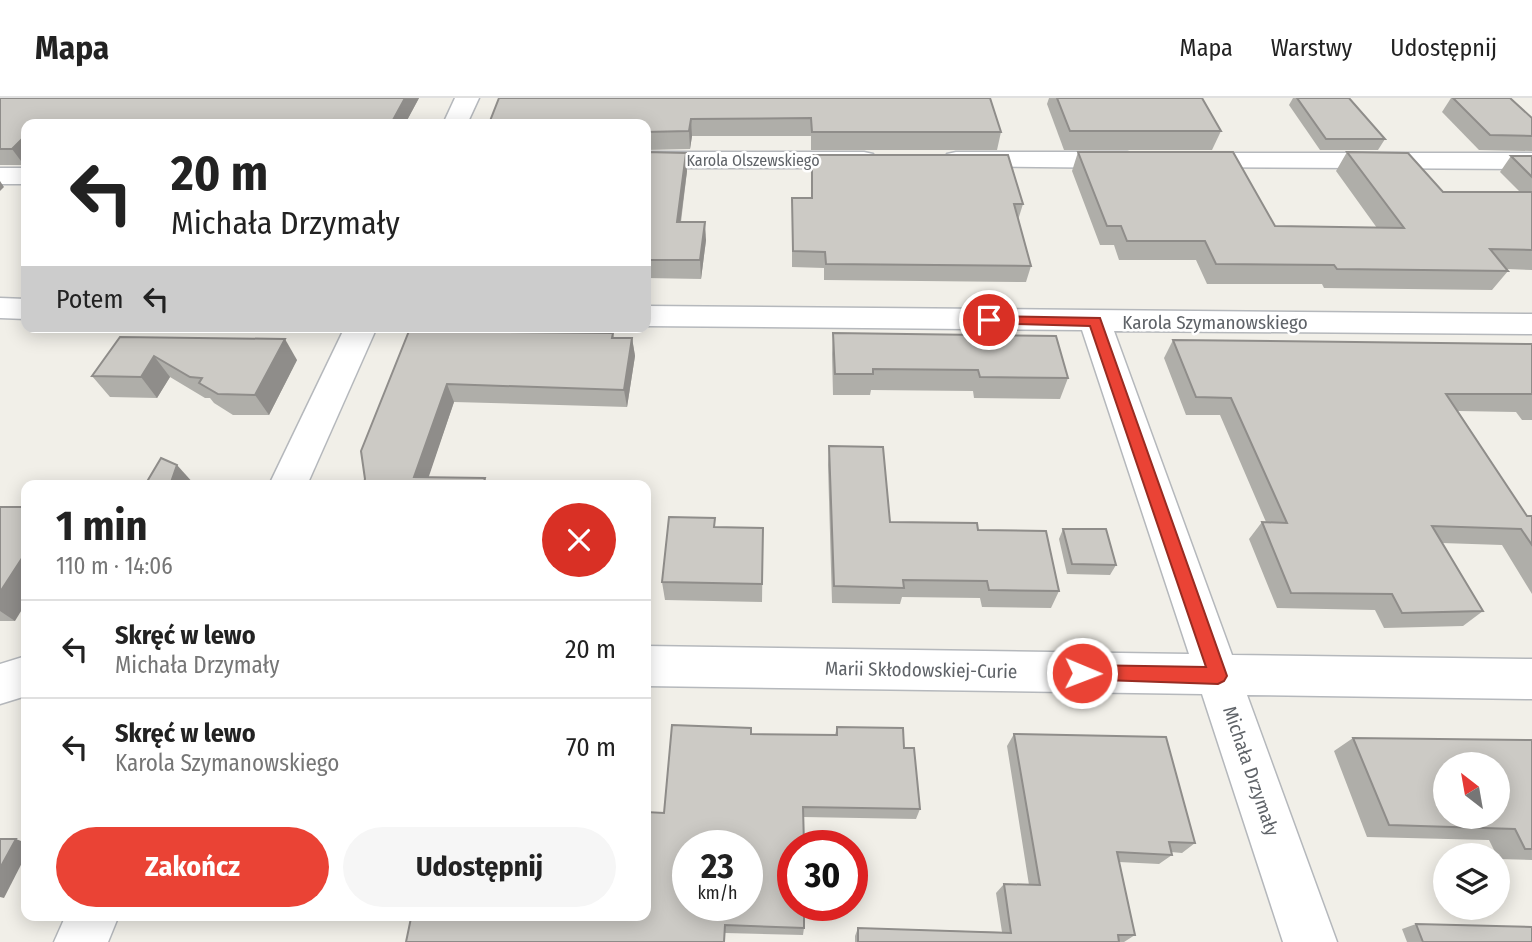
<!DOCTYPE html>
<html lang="pl">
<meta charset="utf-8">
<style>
body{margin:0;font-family:"Fira Sans Condensed",sans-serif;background:#f6f6f6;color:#222;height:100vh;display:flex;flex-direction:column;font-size:26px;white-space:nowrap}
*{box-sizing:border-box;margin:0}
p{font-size:23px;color:#767676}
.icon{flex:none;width:38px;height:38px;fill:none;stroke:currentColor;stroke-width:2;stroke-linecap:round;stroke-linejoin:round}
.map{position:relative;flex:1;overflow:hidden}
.side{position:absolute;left:21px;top:382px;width:630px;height:441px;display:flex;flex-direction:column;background:#fff;border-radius:14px;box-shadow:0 4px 18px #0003}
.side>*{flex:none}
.banner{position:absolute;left:21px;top:21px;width:630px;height:214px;border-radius:14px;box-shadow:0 4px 18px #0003;background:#fff;color:#222;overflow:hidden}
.needle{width:46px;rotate:329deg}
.tools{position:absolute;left:1433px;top:654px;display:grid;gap:14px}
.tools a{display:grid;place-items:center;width:77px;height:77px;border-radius:50%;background:#fff;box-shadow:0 4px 18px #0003;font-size:35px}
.speed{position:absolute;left:672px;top:732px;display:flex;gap:14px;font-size:35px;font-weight:700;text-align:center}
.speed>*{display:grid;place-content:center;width:91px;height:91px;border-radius:50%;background:#fff;box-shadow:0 4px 18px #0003;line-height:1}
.speed small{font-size:18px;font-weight:400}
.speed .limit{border:10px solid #d22;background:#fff;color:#111}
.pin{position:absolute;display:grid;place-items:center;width:60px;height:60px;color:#fff;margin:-30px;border:4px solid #fff;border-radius:50%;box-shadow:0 2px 7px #0007}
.me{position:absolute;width:77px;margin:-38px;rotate:91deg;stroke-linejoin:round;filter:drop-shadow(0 0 5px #0008)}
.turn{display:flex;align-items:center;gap:24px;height:147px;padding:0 35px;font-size:32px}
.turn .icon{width:91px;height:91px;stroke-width:2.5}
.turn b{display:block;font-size:49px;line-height:60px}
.then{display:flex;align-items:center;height:66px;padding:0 35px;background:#0003;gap:14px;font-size:26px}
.round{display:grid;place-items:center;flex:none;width:74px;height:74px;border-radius:37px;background:#f6f6f6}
.summary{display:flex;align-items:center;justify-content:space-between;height:119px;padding:0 35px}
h1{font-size:42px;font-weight:700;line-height:52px}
.action{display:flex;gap:14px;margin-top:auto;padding:14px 35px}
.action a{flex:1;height:80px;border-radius:42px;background:#ea4335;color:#fff;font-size:28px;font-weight:700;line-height:80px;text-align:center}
.action a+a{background:#f6f6f6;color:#222}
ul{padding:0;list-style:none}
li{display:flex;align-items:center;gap:21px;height:98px;padding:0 35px;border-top:2px solid #e0e0e0}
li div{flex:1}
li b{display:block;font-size:26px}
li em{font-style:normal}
header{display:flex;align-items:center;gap:42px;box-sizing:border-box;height:98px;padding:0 35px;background:#fff;border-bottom:2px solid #e0e0e0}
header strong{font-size:33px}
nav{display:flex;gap:38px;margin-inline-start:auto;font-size:24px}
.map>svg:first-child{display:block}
</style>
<header>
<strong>Mapa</strong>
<nav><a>Mapa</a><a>Warstwy</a><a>Udostępnij</a></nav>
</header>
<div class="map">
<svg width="1532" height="844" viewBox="0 0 1532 844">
<rect width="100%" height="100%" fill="#f1efe8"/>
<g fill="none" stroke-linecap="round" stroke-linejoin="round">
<g stroke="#b5b8bc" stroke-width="3">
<g id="minor">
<polygon points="455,0 479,0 467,26 443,26"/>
<polygon points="646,54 864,54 873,56 877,62 873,68 864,70 646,70"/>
<polygon points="956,54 1127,54 1136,56 1140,62 1136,68 1127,70 947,68 943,62 947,56"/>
<polygon points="1187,55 1532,55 1532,71 1178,69 1174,63 1178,57"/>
<rect x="0" y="70" width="26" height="16"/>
<polygon points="0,200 26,201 26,221 0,220"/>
<polygon points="646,208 1532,216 1532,236 1114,233 1232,557 1532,561 1532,601 1247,597 1337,844 1283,844 1202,596 646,588 646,548 1189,556 1082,232 646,228"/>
<polygon points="345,229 377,229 307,387 269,387"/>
<polygon points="26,558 26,598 0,606 0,566"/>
<polygon points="66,817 119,817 108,844 54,844"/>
</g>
</g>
<use href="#minor" fill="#fff" fill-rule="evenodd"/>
</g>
<g fill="#afaea9">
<polygon points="0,0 419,0 405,26 26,26 26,65 24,67 0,67"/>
<polygon points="990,0 1001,34 997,52 811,52 811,38 692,38 690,51 646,52 646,26 491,26 490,23"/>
<polygon points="1049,0 1202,0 1221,33 1212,52 1064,52 1047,6"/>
<polygon points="1293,0 1349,0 1385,41 1378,52 1320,52 1289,7"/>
<polygon points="1451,0 1510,0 1532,20 1532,53 1479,52 1442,14"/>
<polygon points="646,54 687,73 681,124 706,142 701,181 646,180"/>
<polygon points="1078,54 1275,128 1377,130 1336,73 1347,54 1443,94 1520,94 1500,74 1511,58 1532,58 1532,172 1507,171 1508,173 1492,192 1324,190 1322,186 1207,186 1196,162 1119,162 1114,147 1100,147 1072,73"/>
<polygon points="812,57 1023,106 1018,122 1031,168 1026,184 824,182 824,170 792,169 792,100 811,100"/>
<polygon points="409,233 613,235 614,240 632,240 635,258 627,309 454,304 428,379 485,380 488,387 363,387"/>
<polygon points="833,235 1068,280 1060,301 974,300 973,293 871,292 870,297 833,297 832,256"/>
<polygon points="120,239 297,262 269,317 233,317 214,305 210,300 205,300 170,279 157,300 110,299 92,278"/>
<polygon points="1173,242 1532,246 1532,322 1522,322 1516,314 1458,313 1527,418 1532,418 1532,496 1502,447 1442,445 1483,513 1463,528 1384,530 1375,512 1277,510 1249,441 1262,424 1266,424 1220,317 1186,317 1164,260"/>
<polygon points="829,348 890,424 978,432 1059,493 1051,510 982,509 980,500 902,499 900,506 832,505 828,367"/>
<polygon points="0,409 15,523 0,523"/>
<polygon points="715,420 715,429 763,430 762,504 665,502 662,484"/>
<polygon points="1063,431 1116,467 1110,477 1067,476 1059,441"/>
<polygon points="837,629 920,711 916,721 803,719 804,830 803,837 726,835 502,822 646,817 664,715 751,636 835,637"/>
<polygon points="1014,636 1195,745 1182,755 1171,754 1172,757 1159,766 1119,764 1135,837 1124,844 855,844 855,838 858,830 1002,834 996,795 1004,786 1029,787 1007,648"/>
<polygon points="1353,640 1532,642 1532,762 1498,761 1498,758 1497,758 1489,742 1367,739 1334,653"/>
<polygon points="1416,826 1532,844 1407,844 1402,831"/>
</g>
<g fill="#8f8d8a">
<polygon points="405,0 419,0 405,26 394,26 393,22"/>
<polygon points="691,21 692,38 690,51 689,33"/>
<polygon points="25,37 26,39 26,65 24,67 12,51"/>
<polygon points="686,55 687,73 678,142 677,124"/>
<polygon points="0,83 4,89 0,93"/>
<polygon points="705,124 706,142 701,181 700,162"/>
<polygon points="632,240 635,258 627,309 624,292"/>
<polygon points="285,241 297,262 269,317 255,297"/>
<polygon points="154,258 170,279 157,300 141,279"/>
<polygon points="447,286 454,304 426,387 414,379"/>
<polygon points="177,367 195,387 170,387"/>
<polygon points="26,454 26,505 15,523 0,513 0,494"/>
<polygon points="16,741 26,745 26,757 4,800 0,799 0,770"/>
</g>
<g fill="#cccac5" stroke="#8f8d8a" stroke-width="2" fill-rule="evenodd">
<polygon points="0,0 405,0 393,22 376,22 374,26 26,26 26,37 12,51 0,51"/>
<polygon points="499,0 990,0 1001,34 812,34 811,20 691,21 689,33 646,34 646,26 520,26 521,23 490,23"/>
<polygon points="1057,0 1202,0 1221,33 1070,33"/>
<polygon points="1297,0 1349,0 1385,41 1326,41"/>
<polygon points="1453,0 1510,0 1532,20 1532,38 1490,37"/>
<polygon points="646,54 686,55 677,124 705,124 700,162 646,162"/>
<polygon points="1078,54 1233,54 1275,128 1404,130 1347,54 1408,55 1443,94 1532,94 1532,152 1490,151 1508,173 1337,171 1334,167 1216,166 1205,143 1127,143 1121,128 1107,128"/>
<polygon points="812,57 1008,57 1023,106 1014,106 1031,168 826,166 825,154 793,153 792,100 812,100"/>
<polygon points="1511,58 1532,58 1532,79"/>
<polygon points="409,233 613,235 612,240 632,240 624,292 447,286 414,379 485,380 483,387 363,387 365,381 361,353"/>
<polygon points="833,235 1056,238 1068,280 980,279 978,272 873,271 873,276 835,276"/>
<polygon points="120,239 285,241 255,297 218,296 199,285 202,280 190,279 154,258 141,279 92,278"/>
<polygon points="1173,242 1532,246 1532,296 1446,296 1527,418 1532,418 1532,447 1521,431 1432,428 1483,513 1402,515 1392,496 1291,495 1262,424 1287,425 1231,300 1196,299"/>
<polygon points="829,348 883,349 890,424 977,425 978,432 1046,433 1059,493 989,492 987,483 903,482 904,490 834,488"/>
<polygon points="161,360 177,367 170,387 145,387"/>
<polygon points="0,409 26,409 26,454 0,494"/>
<polygon points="669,419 715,420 714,429 763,430 762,486 662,484"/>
<polygon points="1063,431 1106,431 1116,467 1072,466"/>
<path d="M672,627L751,630V636L837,637V629L903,630L904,650H914L920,711L803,709L804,747H793V807H804V830L725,827L724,844H406L411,820L502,822L503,817H646V714L664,715ZM688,747H747V807H688Z"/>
<polygon points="1014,636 1166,639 1195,745 1169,744 1172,757 1117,754 1135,837 1118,837 1119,844 858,844 858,830 1011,835 1004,786 1040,787"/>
<path d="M1353,640L1532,642V751H1525L1515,731L1389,727ZM1446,667H1498V719H1446Z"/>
<polygon points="0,741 16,741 0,770"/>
<polygon points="1416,826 1532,829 1532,844 1423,844"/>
</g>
<polygon fill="#ea4335" stroke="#982c22" stroke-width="2" points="989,218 1100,220 1227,578 1224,583 1218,586 1075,581 1073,575 1075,569 1082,567 1206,569 1090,228 985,225 983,222"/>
<g text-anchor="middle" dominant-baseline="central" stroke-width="5" stroke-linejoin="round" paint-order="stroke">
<g font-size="16" fill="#5f6368" stroke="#fff">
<text x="753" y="62">Karola Olszewskiego</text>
</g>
<g font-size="19" fill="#5f6368" stroke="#fff">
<text x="1215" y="224">Karola Szymanowskiego</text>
<text transform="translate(921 572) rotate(1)">Marii Skłodowskiej-Curie</text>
<text transform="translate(1251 673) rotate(71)">Michała Drzymały</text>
</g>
</g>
</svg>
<div class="tools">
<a><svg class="needle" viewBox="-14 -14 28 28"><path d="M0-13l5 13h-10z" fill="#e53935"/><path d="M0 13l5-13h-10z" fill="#767676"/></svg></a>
<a><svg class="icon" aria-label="layers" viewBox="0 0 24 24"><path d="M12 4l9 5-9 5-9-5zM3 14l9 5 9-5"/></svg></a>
</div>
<div class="speed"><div>23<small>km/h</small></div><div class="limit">30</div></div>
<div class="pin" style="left:989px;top:222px;background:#d93025"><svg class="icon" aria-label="arrive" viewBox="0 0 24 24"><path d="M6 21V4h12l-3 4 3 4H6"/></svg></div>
<svg class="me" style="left:1082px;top:575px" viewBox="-20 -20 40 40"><circle r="17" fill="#ea4335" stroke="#fff" stroke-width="3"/><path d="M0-11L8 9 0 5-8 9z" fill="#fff"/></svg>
<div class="banner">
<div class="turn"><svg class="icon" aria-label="left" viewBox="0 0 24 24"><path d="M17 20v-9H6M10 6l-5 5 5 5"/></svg><div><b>20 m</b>Michała Drzymały</div></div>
<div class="then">Potem<svg class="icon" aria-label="left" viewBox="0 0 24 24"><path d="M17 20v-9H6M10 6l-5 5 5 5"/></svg></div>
</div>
<section class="side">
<div class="summary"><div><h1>1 min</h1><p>110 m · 14:06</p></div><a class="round" style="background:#d93025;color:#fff"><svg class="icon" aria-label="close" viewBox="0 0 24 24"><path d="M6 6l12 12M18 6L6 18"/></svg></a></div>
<ul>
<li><svg class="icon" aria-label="left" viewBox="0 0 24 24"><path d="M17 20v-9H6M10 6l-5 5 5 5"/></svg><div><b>Skręć w lewo</b><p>Michała Drzymały</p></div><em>20 m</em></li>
<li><svg class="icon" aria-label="left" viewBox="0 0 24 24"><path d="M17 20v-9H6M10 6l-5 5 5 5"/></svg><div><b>Skręć w lewo</b><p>Karola Szymanowskiego</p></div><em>70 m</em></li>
</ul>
<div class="action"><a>Zakończ</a><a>Udostępnij</a></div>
</section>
</div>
